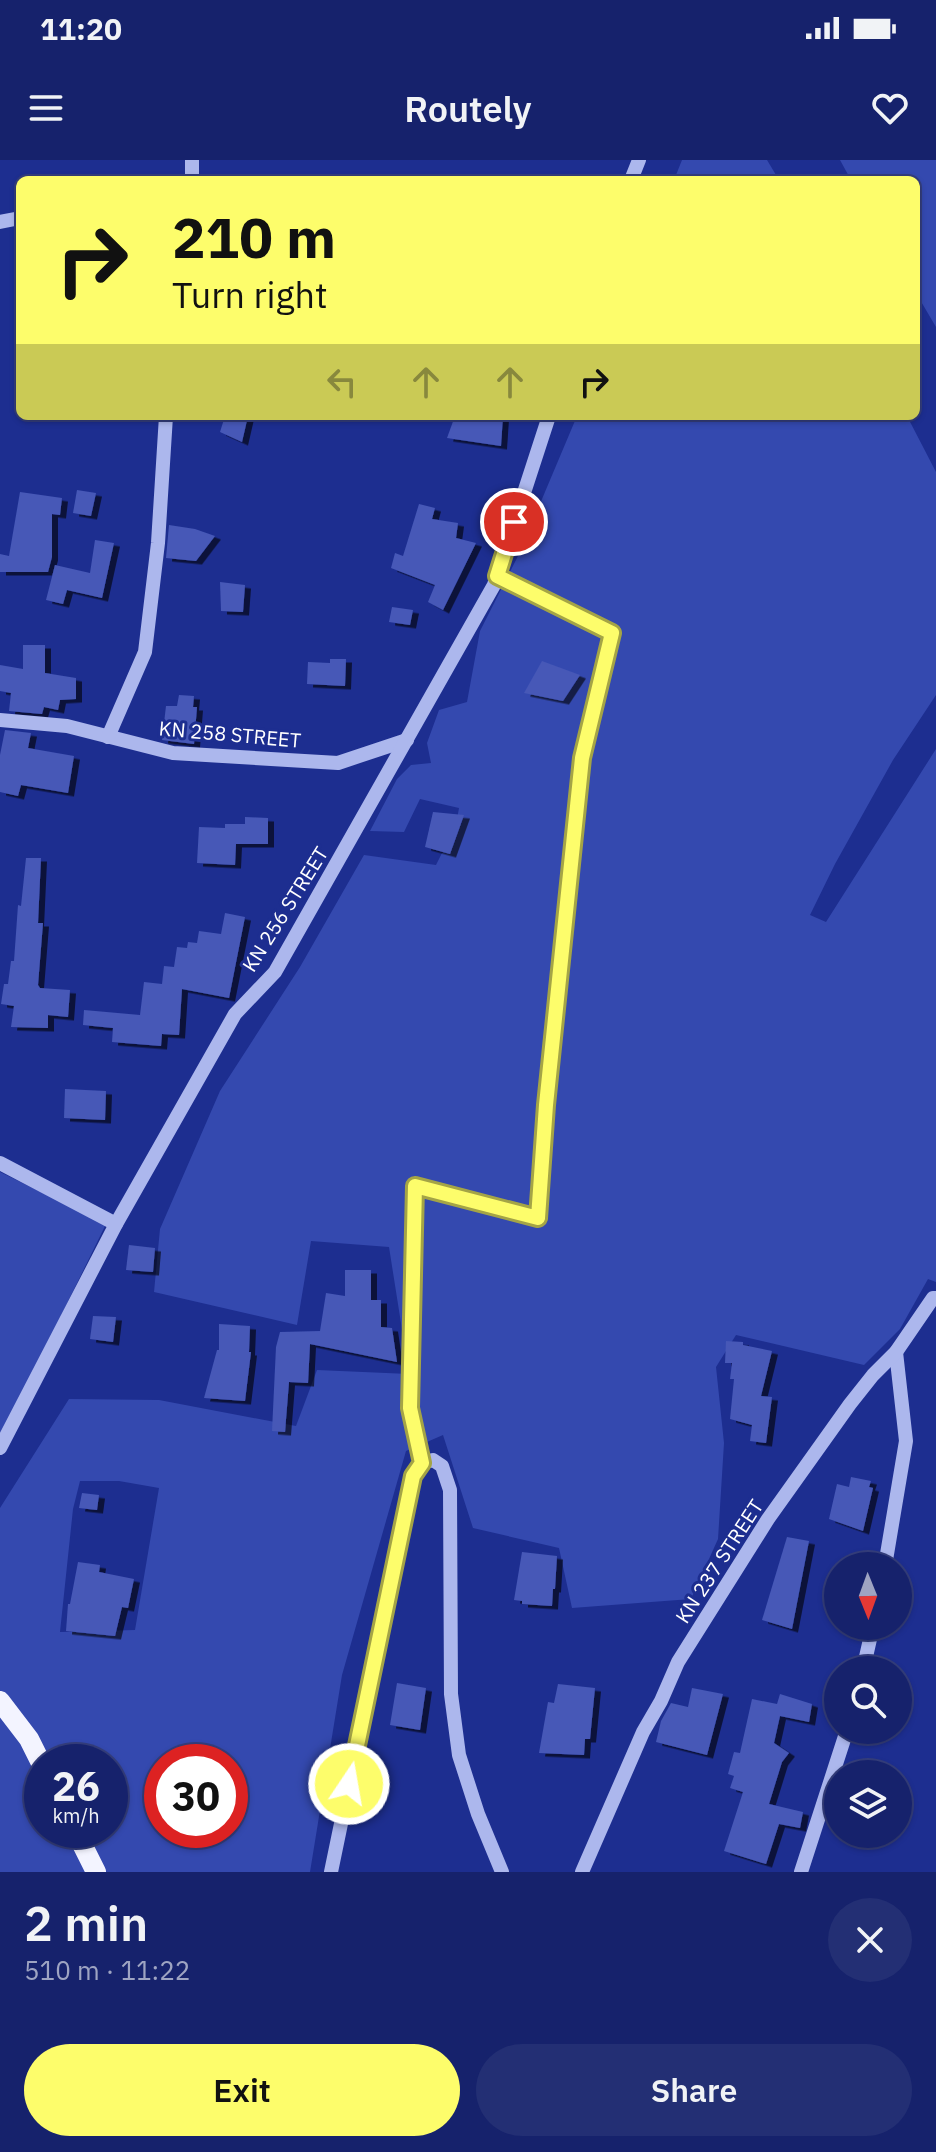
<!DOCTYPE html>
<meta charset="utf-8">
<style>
body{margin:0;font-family:"IBM Plex Sans",sans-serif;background:#232f74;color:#f1f3f6;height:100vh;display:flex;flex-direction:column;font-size:30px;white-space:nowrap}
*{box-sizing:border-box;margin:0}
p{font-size:26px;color:#9ea4c2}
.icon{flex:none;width:44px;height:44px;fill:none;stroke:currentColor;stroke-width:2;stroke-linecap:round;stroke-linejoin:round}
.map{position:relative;height:1712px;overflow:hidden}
.sheet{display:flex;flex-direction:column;background:#16226c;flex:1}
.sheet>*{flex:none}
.guide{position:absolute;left:16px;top:16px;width:904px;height:244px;border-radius:12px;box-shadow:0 2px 6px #0004,0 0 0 2px #353f7f;background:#fdfd6b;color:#111;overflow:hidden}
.needle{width:52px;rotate:179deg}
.tools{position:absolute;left:824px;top:1392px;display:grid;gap:16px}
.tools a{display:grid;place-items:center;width:88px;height:88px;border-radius:50%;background:#16226c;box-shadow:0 2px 6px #0004,0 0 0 2px #353f7f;font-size:40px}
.speed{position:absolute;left:24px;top:1584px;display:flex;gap:16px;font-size:40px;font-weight:700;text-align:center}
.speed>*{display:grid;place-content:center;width:104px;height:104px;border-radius:50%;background:#16226c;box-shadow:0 2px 6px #0004,0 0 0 2px #353f7f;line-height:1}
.speed small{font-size:20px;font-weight:400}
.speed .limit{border:12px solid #d22;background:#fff;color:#111}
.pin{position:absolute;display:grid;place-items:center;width:68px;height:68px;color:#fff;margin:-34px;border:4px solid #fff;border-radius:50%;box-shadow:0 2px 8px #0007}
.me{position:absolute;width:88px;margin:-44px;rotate:12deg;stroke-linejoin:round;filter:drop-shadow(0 0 6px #0008)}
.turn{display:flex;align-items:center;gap:28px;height:168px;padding:0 24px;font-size:36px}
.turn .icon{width:104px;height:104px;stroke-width:2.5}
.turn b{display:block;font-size:56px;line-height:68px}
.lanes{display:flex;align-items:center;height:76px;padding:0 24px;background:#0003;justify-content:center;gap:40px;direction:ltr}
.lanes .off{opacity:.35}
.round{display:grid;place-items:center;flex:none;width:84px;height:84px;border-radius:42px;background:#232f74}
.head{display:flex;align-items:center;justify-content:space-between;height:136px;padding:0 24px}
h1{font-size:48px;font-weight:600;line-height:60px}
.cta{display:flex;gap:16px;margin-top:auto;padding:16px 24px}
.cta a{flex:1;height:92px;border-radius:48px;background:#fdfd6b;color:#111;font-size:32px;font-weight:600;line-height:92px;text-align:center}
.cta a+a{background:#232f74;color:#f1f3f6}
.status{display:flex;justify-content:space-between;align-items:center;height:56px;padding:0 40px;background:#16226c;direction:ltr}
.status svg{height:22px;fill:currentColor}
header{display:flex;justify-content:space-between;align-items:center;height:104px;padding:0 24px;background:#16226c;font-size:36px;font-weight:600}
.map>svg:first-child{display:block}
</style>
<div class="status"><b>11:20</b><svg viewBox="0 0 49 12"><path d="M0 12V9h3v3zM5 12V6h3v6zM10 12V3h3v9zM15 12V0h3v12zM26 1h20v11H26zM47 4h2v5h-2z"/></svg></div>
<header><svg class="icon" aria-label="menu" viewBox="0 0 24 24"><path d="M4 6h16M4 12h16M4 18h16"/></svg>Routely<svg class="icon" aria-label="heart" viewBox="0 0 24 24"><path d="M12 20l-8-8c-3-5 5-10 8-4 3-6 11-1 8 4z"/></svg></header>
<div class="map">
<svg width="936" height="1712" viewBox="0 0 936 1712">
<defs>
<filter id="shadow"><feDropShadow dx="6" dy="3.5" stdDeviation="0" flood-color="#0009"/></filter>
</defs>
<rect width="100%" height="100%" fill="#1d2e90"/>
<g fill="#3449af" fill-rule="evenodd">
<polygon points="682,0 767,0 779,20 674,20"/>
<polygon points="840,0 936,0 936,167 916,133 916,20 851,20"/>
<path d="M577,256H907L936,312V535L893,600L835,704L810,755L826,762L936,589V1122L928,1119L900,1169L864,1205L736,1175L716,1207L724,1283L718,1379L691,1439L572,1448L559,1388L473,1368L443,1275L406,1291L342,1515L310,1712H0V1348L69,1239L159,1240L296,1266L317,1210L409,1214L389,1087L311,1081L297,1165L154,1132L160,1069L220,931L300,807L364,695L436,705L456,665L459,648L420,639L404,672L370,671L397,619L411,605L431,603L427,583L439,550L467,542L480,471L518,396ZM80,1321H119L159,1328L135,1470L60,1472L73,1349ZM42,1602H110V1670H42ZM162,1602H230V1670H162Z"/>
<polygon points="0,1012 106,1064 0,1280"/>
</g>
<g fill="#4658b7" filter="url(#shadow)">
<polygon points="225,256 248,256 242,282 220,272"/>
<polygon points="455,256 503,256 501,286 447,278"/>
<polygon points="77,330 96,333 91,356 73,353"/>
<polygon points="20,332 62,338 60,355 52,354 52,397 48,412 0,412 0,394 9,396"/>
<polygon points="419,344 435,348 432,359 458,363 456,378 476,383 443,450 428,442 435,425 391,408 395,393 403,396"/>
<polygon points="169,365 195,369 215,376 196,401 166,398"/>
<polygon points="95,380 114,383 102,438 67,430 63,444 46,440 55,405 90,413"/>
<polygon points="220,422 245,425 243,452 221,451"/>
<polygon points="392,447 413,450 410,465 389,462"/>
<polygon points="23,485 45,485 45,513 76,518 76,539 60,540 58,550 44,547 42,554 9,551 11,533 0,531 0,505 23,509"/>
<polygon points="330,499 346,499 345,526 307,524 308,502 330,503"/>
<polygon points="542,501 580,515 563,541 524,533"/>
<polygon points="179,535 194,536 193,547 197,547 194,584 162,580 166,546 177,546"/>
<polygon points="5,570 31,573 28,588 74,596 68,633 21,625 18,636 0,632 0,595"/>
<polygon points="433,652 464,655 450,694 425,687"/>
<polygon points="245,657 268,658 268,684 236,684 235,705 197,703 199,667 225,668 225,664 245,664"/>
<polygon points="26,698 41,698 38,763 43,763 38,825 40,828 70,830 68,857 48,855 48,868 11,867 14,846 1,844 4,824 8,824 11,801 14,801 18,745 21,746"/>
<polygon points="225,753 245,757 229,838 182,829 179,875 162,874 161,886 112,882 113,868 83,865 84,850 140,855 144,822 162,824 164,806 174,807 177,787 187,788 188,782 197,783 199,771 221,774"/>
<polygon points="65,929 106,931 105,960 64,958"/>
<polygon points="129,1085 155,1088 153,1112 126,1110"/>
<polygon points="345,1110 371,1110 371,1140 381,1140 381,1167 392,1168 397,1202 310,1184 308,1223 289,1222 285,1272 272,1271 276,1187 280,1172 320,1171 326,1133 345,1136"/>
<polygon points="93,1156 116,1157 113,1182 90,1179"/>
<polygon points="219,1164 250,1166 249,1192 251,1192 245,1241 204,1238 217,1190 219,1190"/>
<polygon points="726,1181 743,1182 743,1185 772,1191 761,1236 772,1237 766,1283 750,1281 752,1265 730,1259 734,1219 730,1219 732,1203 725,1203"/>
<polygon points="851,1317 871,1321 869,1327 873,1328 863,1371 829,1359 837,1324 849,1327"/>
<polygon points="82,1333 99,1335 97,1350 79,1348"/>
<polygon points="787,1377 809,1381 792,1469 762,1460"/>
<polygon points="522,1392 557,1396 555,1429 553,1429 552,1446 522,1444 522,1441 514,1440"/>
<polygon points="78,1402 100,1405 99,1412 134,1419 128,1448 122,1447 115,1476 66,1471 68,1444 70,1444"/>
<polygon points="397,1523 426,1528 420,1570 390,1565"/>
<polygon points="558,1524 595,1528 590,1579 585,1579 584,1595 539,1593 548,1542 554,1543"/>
<polygon points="692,1528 723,1534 707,1595 656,1582 661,1561 671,1543 688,1547"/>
<polygon points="780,1534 812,1544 809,1562 780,1556 774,1583 789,1593 782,1602 769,1644 803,1652 800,1668 779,1664 766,1704 724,1691 743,1632 730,1628 734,1616 728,1614 734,1592 740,1593 752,1539 777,1544"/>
</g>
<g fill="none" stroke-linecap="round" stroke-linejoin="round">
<g stroke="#acb7ed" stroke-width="14">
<polyline points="192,20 192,0"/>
<polyline points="631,20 639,0"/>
<polyline points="0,62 20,58"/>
<polyline points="0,560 67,566 173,593 338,603 407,580"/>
<polyline points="108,577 145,492 158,383 166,256"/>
<polyline points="0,1003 116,1064"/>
<polyline points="0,1288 116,1064 235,854 275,812 494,425 549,256"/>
<polyline points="422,1303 410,1248 415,1026 538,1058 546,945 582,598 612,473 497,416"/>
<polyline points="885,1406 906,1281 896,1192"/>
<polyline points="863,1510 873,1466"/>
<polyline points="331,1712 413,1316 422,1303 433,1300 442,1306 450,1330 451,1534 459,1595 478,1654 502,1712"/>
<polyline points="582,1712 643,1572 661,1541 678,1502 768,1359 850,1244 873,1215 896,1192 933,1138 936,1138"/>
<polyline points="801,1712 847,1570"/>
</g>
<g stroke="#f3f4ff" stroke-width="20">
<polyline points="0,1541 29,1579 42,1605"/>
<polyline points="75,1670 96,1712"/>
</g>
</g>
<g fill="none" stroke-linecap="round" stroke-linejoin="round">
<g stroke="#a4a446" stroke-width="20">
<polyline id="route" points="349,1624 413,1316 422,1303 410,1248 415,1026 538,1058 546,945 582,598 612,473 497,416 514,362"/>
</g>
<use href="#route" stroke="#fdfd6b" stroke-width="14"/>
</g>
<g text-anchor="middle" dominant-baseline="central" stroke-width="6" stroke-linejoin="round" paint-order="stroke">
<g font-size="20" fill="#fff" stroke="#1d2e90">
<text transform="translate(230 574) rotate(5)">KN 258 STREET</text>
<text transform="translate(285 749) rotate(-58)">KN 256 STREET</text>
<text transform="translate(719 1401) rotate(-57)">KN 237 STREET</text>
</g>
</g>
</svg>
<div class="tools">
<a><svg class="needle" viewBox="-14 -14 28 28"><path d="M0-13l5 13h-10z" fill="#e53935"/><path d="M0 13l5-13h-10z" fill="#9ea4c2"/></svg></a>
<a><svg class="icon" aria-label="search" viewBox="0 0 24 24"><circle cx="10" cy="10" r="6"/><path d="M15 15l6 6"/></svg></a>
<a><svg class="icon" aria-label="layers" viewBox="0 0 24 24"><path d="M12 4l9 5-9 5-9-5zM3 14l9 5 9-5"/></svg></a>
</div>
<div class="speed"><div>26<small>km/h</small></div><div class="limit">30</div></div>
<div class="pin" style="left:514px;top:362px;background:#d93025"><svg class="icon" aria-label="arrive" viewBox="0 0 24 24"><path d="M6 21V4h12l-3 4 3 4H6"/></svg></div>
<svg class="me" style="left:349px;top:1624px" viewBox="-20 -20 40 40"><circle r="17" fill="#fdfd6b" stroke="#fff" stroke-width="3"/><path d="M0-11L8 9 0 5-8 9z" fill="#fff"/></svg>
<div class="guide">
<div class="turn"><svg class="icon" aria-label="right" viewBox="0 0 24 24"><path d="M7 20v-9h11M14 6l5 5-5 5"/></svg><div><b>210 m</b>Turn right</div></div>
<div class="lanes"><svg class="icon off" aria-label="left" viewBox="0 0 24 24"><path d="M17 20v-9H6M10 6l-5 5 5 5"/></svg><svg class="icon off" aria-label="ahead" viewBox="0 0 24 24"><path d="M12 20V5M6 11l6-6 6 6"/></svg><svg class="icon off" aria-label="ahead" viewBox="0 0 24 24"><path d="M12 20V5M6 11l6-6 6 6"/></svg><svg class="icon" aria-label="right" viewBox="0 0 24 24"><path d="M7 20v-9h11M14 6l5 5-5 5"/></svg></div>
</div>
</div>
<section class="sheet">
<div class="head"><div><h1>2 min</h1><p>510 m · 11:22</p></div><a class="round"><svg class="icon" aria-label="close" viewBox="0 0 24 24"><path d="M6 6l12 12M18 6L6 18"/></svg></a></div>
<div class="cta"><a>Exit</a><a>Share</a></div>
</section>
